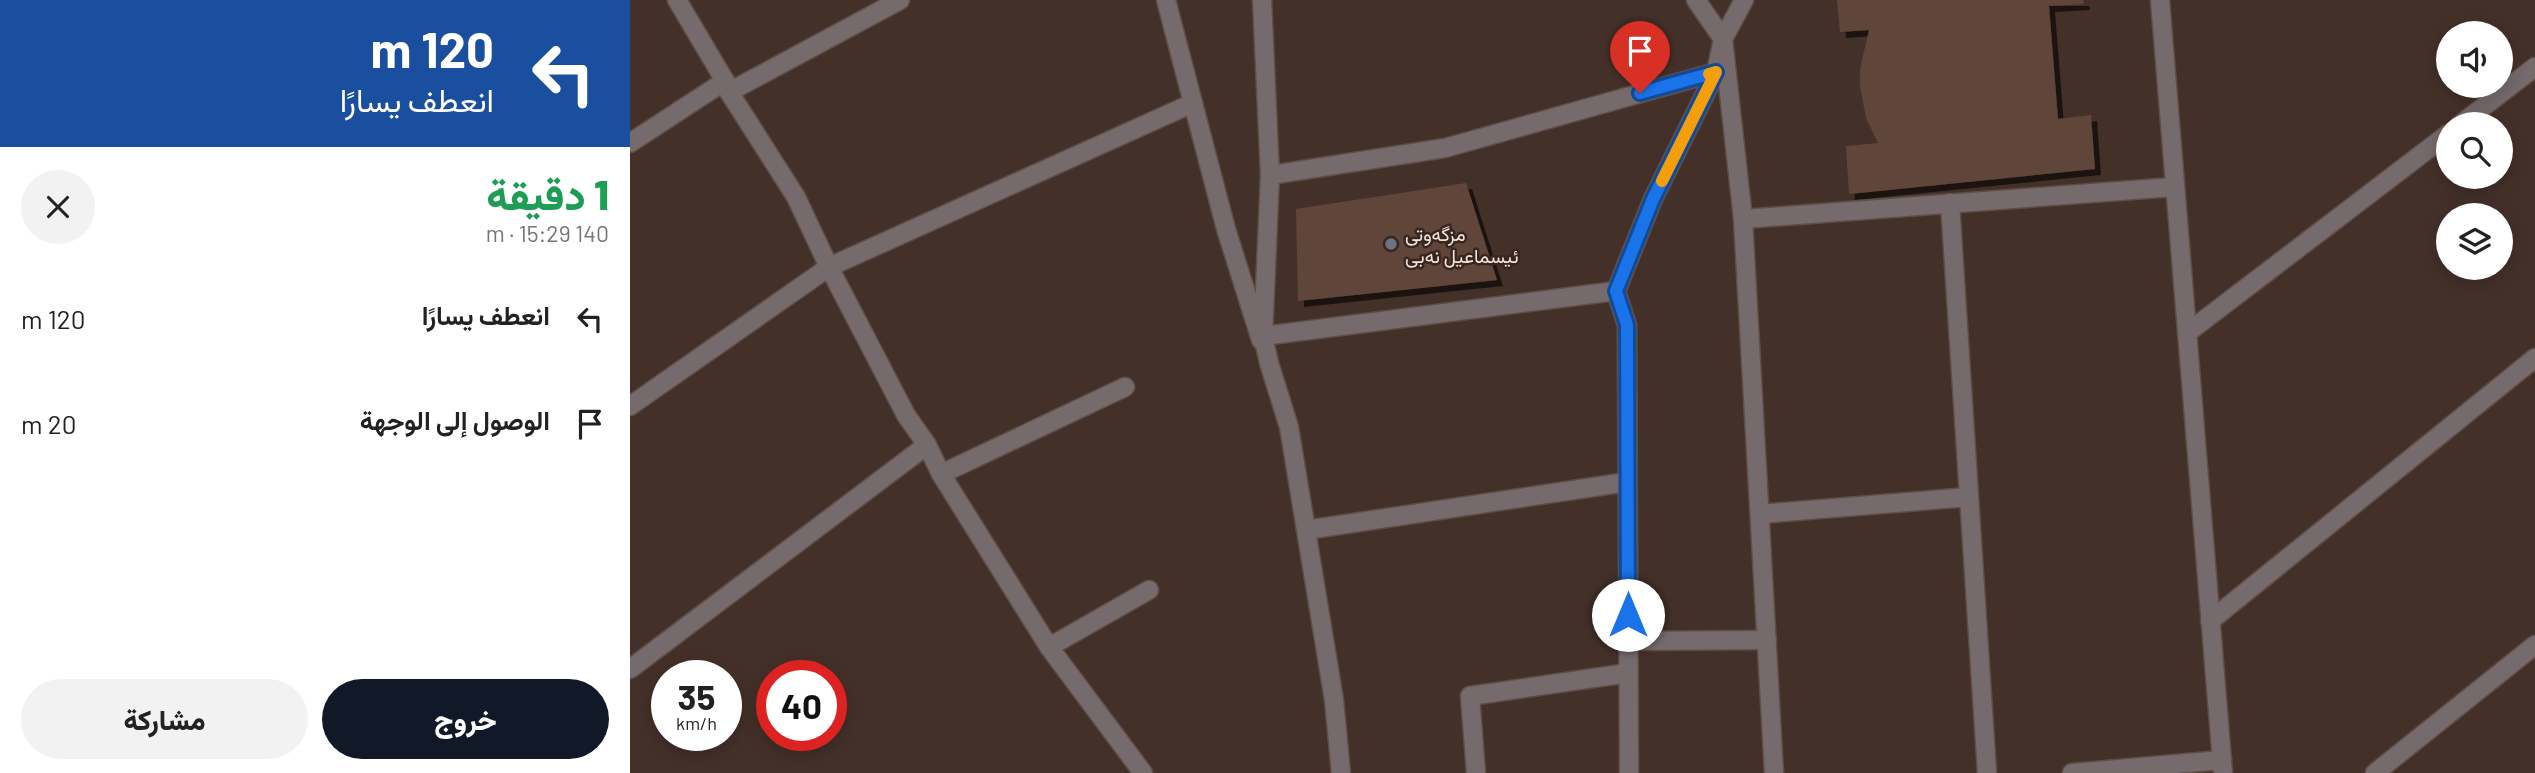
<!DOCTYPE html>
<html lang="ar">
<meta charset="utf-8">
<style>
body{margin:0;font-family:Barlow,Vazirmatn,sans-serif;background:#f2f2f2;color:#222;direction:rtl;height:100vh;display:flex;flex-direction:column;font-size:26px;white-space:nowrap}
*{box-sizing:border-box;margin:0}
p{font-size:23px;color:#767676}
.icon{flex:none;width:38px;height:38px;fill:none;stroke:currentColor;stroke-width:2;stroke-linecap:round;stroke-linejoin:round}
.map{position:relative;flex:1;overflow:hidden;direction:ltr}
.details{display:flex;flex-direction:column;background:#fff;width:630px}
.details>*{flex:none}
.top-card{background:#1a4fa0;color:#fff;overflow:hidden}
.fabs{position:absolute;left:1806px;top:21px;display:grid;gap:14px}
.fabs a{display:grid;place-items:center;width:77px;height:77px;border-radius:50%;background:#fff;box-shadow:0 4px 18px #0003;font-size:35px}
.speed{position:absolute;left:21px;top:660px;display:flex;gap:14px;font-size:35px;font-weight:700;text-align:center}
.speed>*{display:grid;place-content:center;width:91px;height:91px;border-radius:50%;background:#fff;box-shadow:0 4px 18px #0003;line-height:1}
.speed small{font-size:18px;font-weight:400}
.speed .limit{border:10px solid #d22;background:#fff;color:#111}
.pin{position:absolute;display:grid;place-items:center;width:60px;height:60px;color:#fff;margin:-72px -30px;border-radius:50% 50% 50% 0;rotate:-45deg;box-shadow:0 0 7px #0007}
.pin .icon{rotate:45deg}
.me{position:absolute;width:77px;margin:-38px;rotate:0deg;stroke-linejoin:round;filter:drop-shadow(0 0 5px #0008)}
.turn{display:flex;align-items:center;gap:24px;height:147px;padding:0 21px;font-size:32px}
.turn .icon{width:91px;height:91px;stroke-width:2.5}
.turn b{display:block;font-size:49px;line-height:60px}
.round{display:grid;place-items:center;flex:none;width:74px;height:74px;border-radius:37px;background:#f2f2f2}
.head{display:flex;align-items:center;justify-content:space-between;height:119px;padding:0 21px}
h1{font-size:42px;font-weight:800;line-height:52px;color:#1e9e55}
.button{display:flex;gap:14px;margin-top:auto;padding:14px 21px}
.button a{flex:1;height:80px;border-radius:42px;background:#111827;color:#fff;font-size:28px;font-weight:800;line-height:80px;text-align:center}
.button a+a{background:#f2f2f2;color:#222}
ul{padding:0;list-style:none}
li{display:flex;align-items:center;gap:21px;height:105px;padding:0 21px}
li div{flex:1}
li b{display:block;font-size:26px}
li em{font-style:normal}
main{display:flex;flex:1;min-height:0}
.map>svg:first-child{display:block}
</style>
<main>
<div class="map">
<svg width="1905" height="773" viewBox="0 0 1905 773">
<defs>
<filter id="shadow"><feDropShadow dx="6" dy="6" stdDeviation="0" flood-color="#0009"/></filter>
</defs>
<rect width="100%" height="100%" fill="#433029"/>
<g fill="#60453b" filter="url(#shadow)">
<polygon points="1207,0 1453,0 1454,4 1419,6 1428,119 1461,115 1465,169 1219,194 1216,146 1248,143 1236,118 1230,86 1230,69 1239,30 1210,32"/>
<polygon points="836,183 867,280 668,301 666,209"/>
</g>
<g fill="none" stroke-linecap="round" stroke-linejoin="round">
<g stroke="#5f4d46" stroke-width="21">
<g id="minor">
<polyline points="536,0 596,229 631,340"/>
<polyline points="1066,0 1093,39 1113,219 1144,773"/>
<polyline points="1530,0 1593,773"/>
<polyline points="99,92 270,0"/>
<polyline points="1831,124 1905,67"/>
<polyline points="0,143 95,81"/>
<polyline points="640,175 815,148 1086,72"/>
<polyline points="1320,203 1357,773"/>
<polyline points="1113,219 1544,187"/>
<polyline points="1557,333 1818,134"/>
<polyline points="633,336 986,291"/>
<polyline points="0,406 199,267 563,103"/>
<polyline points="311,474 495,387"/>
<polyline points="1130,514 1339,497"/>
<polyline points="676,530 997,482"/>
<polyline points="1580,621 1905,358"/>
<polyline points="998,641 1137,640"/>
<polyline points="419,647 519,590"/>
<polyline points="0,669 297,445"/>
<polyline points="846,773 840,696 998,673"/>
<polyline points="1442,773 1592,760"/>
<polyline points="1745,773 1905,645"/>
</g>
</g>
<g stroke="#5f4d46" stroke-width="21">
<g id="tertiary">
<polyline points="47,0 95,81 99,92 166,197 199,267 276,415 297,445 311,474 419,647 513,773"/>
<polyline points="632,0 640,175 633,336 639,363 659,427 704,700 711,773"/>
<polyline points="999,773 997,325 986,291 1023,199 1086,72 1093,39 1114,0"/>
</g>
</g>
<use href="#minor" stroke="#766b6c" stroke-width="18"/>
<use href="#tertiary" stroke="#766b6c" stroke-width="18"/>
</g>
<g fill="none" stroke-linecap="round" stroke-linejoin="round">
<g stroke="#114b97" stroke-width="18">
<polyline id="route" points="998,615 997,325 986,291 1023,199 1086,72 1010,93"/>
</g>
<use href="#route" stroke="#1a73e8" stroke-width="12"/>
<polyline stroke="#f59e0b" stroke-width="12" points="1032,181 1086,72 1079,74"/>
</g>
<circle fill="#6b7280" stroke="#39261f" stroke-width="2.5" cx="761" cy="244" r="7"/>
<g text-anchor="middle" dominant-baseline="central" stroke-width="5" stroke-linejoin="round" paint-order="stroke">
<g font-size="19" fill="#f1e4df" stroke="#39261f" text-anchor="start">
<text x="775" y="233">مزگەوتی<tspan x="775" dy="22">ئیسماعیل نەبی</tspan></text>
</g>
</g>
</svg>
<div class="fabs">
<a><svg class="icon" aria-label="sound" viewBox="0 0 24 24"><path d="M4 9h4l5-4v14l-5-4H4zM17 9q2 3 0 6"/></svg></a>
<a><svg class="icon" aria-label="search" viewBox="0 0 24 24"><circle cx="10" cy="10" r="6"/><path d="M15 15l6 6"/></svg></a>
<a><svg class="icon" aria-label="layers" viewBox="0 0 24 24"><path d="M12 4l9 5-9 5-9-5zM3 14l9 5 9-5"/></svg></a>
</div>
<div class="speed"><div>35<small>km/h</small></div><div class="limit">40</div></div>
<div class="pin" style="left:1010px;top:93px;background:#d93025"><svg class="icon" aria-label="arrive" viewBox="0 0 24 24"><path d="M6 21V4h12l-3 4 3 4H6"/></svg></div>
<svg class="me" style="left:998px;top:615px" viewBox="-20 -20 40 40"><circle r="19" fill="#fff"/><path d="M0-13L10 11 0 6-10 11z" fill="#1a73e8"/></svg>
</div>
<section class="details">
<div class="top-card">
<div class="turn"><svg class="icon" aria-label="left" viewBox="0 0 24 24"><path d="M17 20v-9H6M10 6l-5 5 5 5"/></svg><div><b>120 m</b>انعطف يسارًا</div></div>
</div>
<div class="head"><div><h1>1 دقيقة</h1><p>140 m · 15:29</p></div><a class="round"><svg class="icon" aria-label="close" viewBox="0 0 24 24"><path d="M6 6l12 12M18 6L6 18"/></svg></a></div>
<ul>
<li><svg class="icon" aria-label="left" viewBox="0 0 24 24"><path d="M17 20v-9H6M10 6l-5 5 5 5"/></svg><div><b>انعطف يسارًا</b></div><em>120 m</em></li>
<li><svg class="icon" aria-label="arrive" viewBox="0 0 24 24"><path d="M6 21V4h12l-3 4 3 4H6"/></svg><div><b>الوصول إلى الوجهة</b></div><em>20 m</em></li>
</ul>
<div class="button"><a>خروج</a><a>مشاركة</a></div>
</section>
</main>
